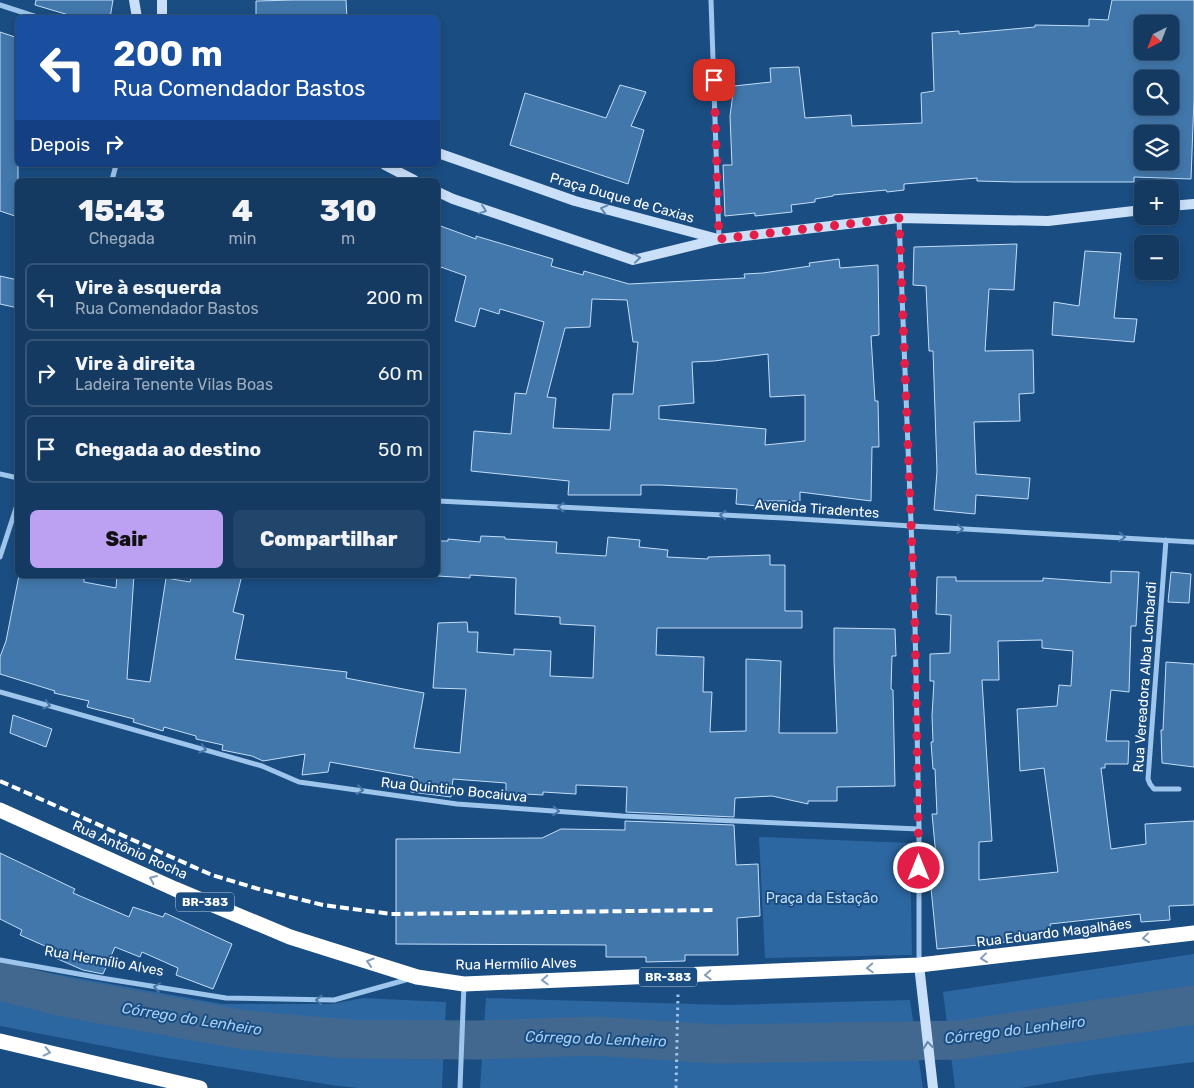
<!DOCTYPE html>
<html lang="pt">
<meta charset="utf-8">
<style>
body{margin:0;font-family:Rubik,sans-serif;background:#21456b;color:#f1f3f6;height:100vh;display:flex;flex-direction:column;font-size:19px;white-space:nowrap}
*{box-sizing:border-box;margin:0}
p{font-size:16px;color:#9dadbe}
.icon{flex:none;width:28px;height:28px;fill:none;stroke:currentColor;stroke-width:2;stroke-linecap:round;stroke-linejoin:round}
.map{position:relative;flex:1;overflow:hidden}
.sheet{position:absolute;left:15px;top:178px;width:425px;height:400px;display:flex;flex-direction:column;background:#143a62;border-radius:8px;box-shadow:0 2px 8px #0003,0 0 0 1px #335477}
.sheet>*{flex:none}
.top-card{position:absolute;left:15px;top:15px;width:425px;height:152px;border-radius:8px;box-shadow:0 2px 8px #0003,0 0 0 1px #335477;background:#1a4fa0;color:#fff;overflow:hidden}
.needle{width:32px;rotate:222deg}
.fabs{position:absolute;left:1134px;top:15px;display:grid;gap:10px}
.fabs a{display:grid;place-items:center;width:45px;height:45px;border-radius:8px;background:#143a62;box-shadow:0 2px 8px #0003,0 0 0 1px #335477;font-size:25px}
.pin{position:absolute;display:grid;place-items:center;width:42px;height:42px;color:#fff;margin:-21px;border-radius:10px;box-shadow:0 2px 8px #0006}
.me{position:absolute;width:55px;margin:-28px;rotate:0deg;stroke-linejoin:round;filter:drop-shadow(0 0 4px #0008)}
.turn{display:flex;align-items:center;gap:18px;height:105px;padding:0 15px;font-size:22px}
.turn .icon{width:65px;height:65px;stroke-width:2.5}
.turn b{display:block;font-size:35px;line-height:42px}
.then{display:flex;align-items:center;height:48px;padding:0 15px;background:#0003;gap:10px;font-size:19px}
.eta{display:flex;justify-content:space-evenly;align-items:center;height:85px;text-align:center}
.eta b{font-size:30px;font-weight:800;line-height:35px}
.cta{display:flex;gap:10px;margin-top:auto;padding:10px 15px}
.cta a{flex:1;height:58px;border-radius:8px;background:#bca0f2;color:#111;font-size:20px;font-weight:800;line-height:58px;text-align:center}
.cta a+a{background:#21456b;color:#f1f3f6}
ul{padding:0;list-style:none}
li{display:flex;align-items:center;gap:15px;height:68px;margin:0 10px 8px;padding:0 5px;border:2px solid #335477;border-radius:8px}
li div{flex:1}
li b{display:block;font-size:19px}
li em{font-style:normal}
.map>svg:first-child{display:block}
</style>
<div class="map">
<svg width="1194" height="1088" viewBox="0 0 1194 1088">
<rect width="100%" height="100%" fill="#1a4d82"/>
<g fill="#2d67a1">
<polygon points="759,837 910,843 912,955 765,958"/>
<polygon points="1194,954 1194,1062 1093,1075 1021,1088 955,1088 943,992"/>
<polygon points="0,964 222,1004 332,1004 363,998 446,1002 442,1088 359,1088 338,1086 161,1057 0,1026"/>
<polygon points="486,998 728,1005 910,1000 923,1088 480,1088"/>
</g>
<g fill="none" stroke-linecap="round" stroke-linejoin="round">
<polyline stroke="#42688f" stroke-width="39" points="0,981 63,997 244,1030 350,1039 479,1040 594,1036 716,1044 959,1040 1194,1005"/>
</g>
<g fill="#4277ab" stroke="#c3def8" fill-rule="evenodd">
<polygon points="36,0 113,0 110,18 79,18 35,5"/>
<polygon points="294,0 346,0 347,18 256,18 256,1"/>
<path d="M1112,0H1194V98L1191,179L1134,177V182H1015L977,181V178L904,184V190L887,192L886,190L833,195V196L815,199V202L791,205L792,212L755,216V213L725,216L723,165H732L730,116L734,86L771,82L770,68L799,67L805,118L851,115L852,126L922,123L921,93L934,91L932,33L959,31V34L1035,27V25L1089,26V19L1108,20ZM1142,24H1170V51H1142ZM1142,79H1170V106H1142ZM1142,134H1170V161H1142Z"/>
<polygon points="0,32 18,38 18,217 0,211"/>
<polygon points="620,85 646,92 631,126 644,130 628,184 510,145 525,93 606,118"/>
<path d="M438,225L476,239V236L553,259L551,266L583,275L584,271L629,284L745,278L744,274L763,273L810,266L809,263L839,259L840,268L878,265L879,335L871,336L875,401H878L879,447H872L871,501L800,492V501H759V506L736,504L737,489L660,485H641V495H568L569,481L471,471L474,431L511,434L515,393L526,394L544,322L500,309L499,314L480,308L475,327L455,321L466,276L438,266ZM592,299L627,300L633,342H638L633,394H613L610,430L553,428L556,398L547,397L565,328L590,327ZM768,354L770,397L805,395V441L765,445L766,429L659,419V406L694,403L692,362L714,361Z"/>
<polygon points="1017,244 1014,290 989,289 985,351 1033,350 1034,393 1019,394 1020,421 974,422 976,474 1030,478 1028,499 976,495 975,514 934,510 937,471 933,351 929,351 926,286 913,285 914,247"/>
<polygon points="1085,251 1121,253 1114,318 1137,319 1134,342 1052,335 1054,302 1079,306"/>
<polygon points="0,276 18,280 18,308 0,304"/>
<polygon points="481,536 505,537 505,539 557,542 556,553 606,556 608,537 640,540 639,547 668,550 667,557 708,559 708,557 770,555 770,565 785,565 785,611 802,611 802,628 657,628 656,655 704,657 703,692 712,692 710,732 746,731 746,659 781,661 779,733 837,733 834,660 834,628 895,629 896,656 892,656 891,689 893,690 895,786 837,787 837,801 808,801 808,804 772,796 735,798 734,817 626,812 627,787 576,785 576,794 543,792 543,795 506,793 506,783 453,779 451,797 411,792 413,777 330,762 328,772 302,775 305,754 263,761 252,756 222,750 223,745 196,739 196,736 164,727 163,731 133,722 134,719 87,707 89,701 54,693 55,691 0,674 0,657 6,641 19,575 84,575 84,582 116,588 117,575 134,575 127,679 150,682 166,578 190,582 192,575 242,575 233,612 244,615 235,659 347,672 346,678 424,693 414,748 460,753 466,689 433,688 438,623 467,622 468,632 478,632 477,652 514,655 514,649 551,651 550,676 593,678 595,626 560,624 560,617 515,614 516,578 470,575 470,578 438,576 438,541 448,541 448,539 480,542"/>
<path d="M1111,571L1139,572L1136,626H1131L1129,692L1111,690L1106,741H1129L1128,764H1105V768H1101L1111,849L1146,844L1145,824L1194,821V905L1169,906L1170,920L1141,922L1140,914L1050,924L1051,935L999,943L937,949L928,857L936,856L932,814H937L935,769H933L931,742H933L932,716L934,681H930V654L950,653L951,615L936,614L937,577H956V581H1043V578L1111,583ZM1042,640V648L1073,651L1071,686L1059,685L1057,706L1017,709L1020,771L1044,768L1058,872L979,880V842L992,841L982,680H999L998,641Z"/>
<polygon points="1171,572 1191,574 1189,603 1168,602"/>
<polygon points="1166,662 1194,664 1194,767 1162,763 1161,730 1163,730"/>
<polygon points="13,715 52,729 46,747 10,733"/>
<polygon points="625,821 734,825 736,865 758,864 760,916 737,918 738,955 685,955 685,961 646,962 646,957 606,957 606,945 396,944 396,839 542,838 561,829 625,830"/>
<polygon points="0,853 75,889 73,893 129,917 133,907 163,917 165,913 232,944 213,989 176,975 178,968 142,952 140,957 115,947 103,974 83,970 51,956 54,950 20,935 22,930 0,919"/>
</g>
<g fill="none" stroke-linecap="round" stroke-linejoin="round">
<polyline stroke="#9ec5eb" stroke-width="3" stroke-dasharray="2.5 4" stroke-linecap="butt" points="676,1088 678,994"/>
<g stroke="#9ec5eb" stroke-width="5">
<polyline points="711,0 719,239"/>
<polyline points="0,5 40,18"/>
<polyline points="112,180 116,165"/>
<polyline points="899,218 915,625 919,829 919,964"/>
<polyline points="0,474 18,478"/>
<polyline points="438,501 784,518 911,526 1194,542"/>
<polyline points="1166,540 1148,779 1150,784 1154,789 1179,789"/>
<polyline points="0,557 18,502"/>
<polyline points="0,692 262,766 299,782 457,804 622,816 919,829"/>
<polyline points="0,960 101,978 226,998 334,1000 409,979"/>
<polyline points="460,1088 464,984"/>
</g>
<g stroke="#cae0f8" stroke-width="10">
<polyline points="134,0 137,18"/>
<polyline points="162,18 162,0"/>
<polyline points="438,153 575,201 718,239"/>
<polyline points="385,165 414,180"/>
<polyline points="438,192 453,199 633,260 719,239 899,218 1048,221 1142,210"/>
<polyline points="1170,206 1194,204"/>
<polyline points="919,965 933,1088"/>
</g>
<g stroke="#fff" stroke-width="15">
<polyline points="0,810 175,889 290,937 417,977 464,984 919,965 1194,933"/>
<polyline points="0,1041 200,1088"/>
</g>
<polyline stroke="#fff" stroke-width="4" stroke-dasharray="9 4" stroke-linecap="butt" points="0,781 212,875 262,890 323,905 391,914 715,910"/>
</g>
<defs><path id="oneway-chevron" d="M-2-3.5L2.5 0L-2 3.5" fill="none" stroke-width="1.6" stroke-linecap="round" stroke-linejoin="round" transform="scale(1.25)"/></defs>
<g stroke="#6088b1">
<use href="#oneway-chevron" transform="translate(604 209) rotate(-165)"/>
<use href="#oneway-chevron" transform="translate(483 210) rotate(19)"/>
<use href="#oneway-chevron" transform="translate(637 258) rotate(-6)"/>
<use href="#oneway-chevron" transform="translate(928 1045) rotate(-96)"/>
</g>
<g stroke="#4877a7">
<use href="#oneway-chevron" transform="translate(561 507) rotate(-177)"/>
<use href="#oneway-chevron" transform="translate(723 515) rotate(-177)"/>
<use href="#oneway-chevron" transform="translate(960 529) rotate(3)"/>
<use href="#oneway-chevron" transform="translate(1122 537) rotate(3)"/>
<use href="#oneway-chevron" transform="translate(47 705) rotate(16)"/>
<use href="#oneway-chevron" transform="translate(203 749) rotate(16)"/>
<use href="#oneway-chevron" transform="translate(360 790) rotate(8)"/>
<use href="#oneway-chevron" transform="translate(556 811) rotate(4)"/>
<use href="#oneway-chevron" transform="translate(157 987) rotate(-171)"/>
<use href="#oneway-chevron" transform="translate(319 1000) rotate(-179)"/>
</g>
<g stroke="#819dba">
<use href="#oneway-chevron" transform="translate(153 879) rotate(-156)"/>
<use href="#oneway-chevron" transform="translate(1146 938) rotate(173)"/>
<use href="#oneway-chevron" transform="translate(984 958) rotate(173)"/>
<use href="#oneway-chevron" transform="translate(370 962) rotate(-163)"/>
<use href="#oneway-chevron" transform="translate(870 968) rotate(177)"/>
<use href="#oneway-chevron" transform="translate(708 975) rotate(177)"/>
<use href="#oneway-chevron" transform="translate(545 980) rotate(177)"/>
<use href="#oneway-chevron" transform="translate(47 1052) rotate(13)"/>
</g>
<g fill="none" stroke-linecap="round" stroke-linejoin="round">
<polyline stroke="#e11d48" stroke-width="9" stroke-dasharray="0 16.2" points="714,80 719,239 899,218 915,625 919,868"/>
</g>
<g text-anchor="middle" dominant-baseline="central" stroke-width="4" stroke-linejoin="round" paint-order="stroke">
<g fill="#1a4d82" stroke="#bacada" stroke-width="1">
<rect x="176" y="892.5" width="58" height="19" rx="4"/>
<rect x="639" y="967.5" width="58" height="19" rx="4"/>
</g>
<g font-size="12" font-weight="bold" fill="#fff">
<text x="205" y="902">BR-383</text>
<text x="668" y="977">BR-383</text>
</g>
<g font-size="14" fill="#fff" stroke="#1a4d82">
<text transform="translate(622 198) rotate(16)">Praça Duque de Caxias</text>
<text transform="translate(817 509) rotate(4)">Avenida Tiradentes</text>
<text transform="translate(1145 677) rotate(-86)">Rua Vereadora Alba Lombardi</text>
<text transform="translate(454 790) rotate(6)">Rua Quintino Bocaiuva</text>
<text transform="translate(130 850) rotate(24)">Rua Antônio Rocha</text>
<text transform="translate(1054 933) rotate(-7)">Rua Eduardo Magalhães</text>
<text transform="translate(104 961) rotate(10)">Rua Hermílio Alves</text>
<text transform="translate(516 964) rotate(-1)">Rua Hermílio Alves</text>
</g>
<g font-size="14" fill="#c3def8" stroke="#1a4d82">
<text x="822" y="898">Praça da Estação</text>
</g>
<g font-size="15" font-style="italic" fill="#a9cff3" stroke="#1a4d82">
<text transform="translate(192 1019) rotate(9)">Córrego do Lenheiro</text>
<text transform="translate(1015 1030) rotate(-7)">Córrego do Lenheiro</text>
<text transform="translate(596 1039) rotate(2)">Córrego do Lenheiro</text>
</g>
</g>
</svg>
<div class="fabs">
<a><svg class="needle" viewBox="-14 -14 28 28"><path d="M0-13l5 13h-10z" fill="#e53935"/><path d="M0 13l5-13h-10z" fill="#9dadbe"/></svg></a>
<a><svg class="icon" aria-label="search" viewBox="0 0 24 24"><circle cx="10" cy="10" r="6"/><path d="M15 15l6 6"/></svg></a>
<a><svg class="icon" aria-label="layers" viewBox="0 0 24 24"><path d="M12 4l9 5-9 5-9-5zM3 14l9 5 9-5"/></svg></a>
<a>+</a>
<a>−</a>
</div>
<div class="pin" style="left:714px;top:80px;background:#d93025"><svg class="icon" aria-label="arrive" viewBox="0 0 24 24"><path d="M6 21V4h12l-3 4 3 4H6"/></svg></div>
<svg class="me" style="left:919px;top:868px" viewBox="-20 -20 40 40"><circle r="17" fill="#e11d48" stroke="#fff" stroke-width="3"/><path d="M0-11L8 9 0 5-8 9z" fill="#fff"/></svg>
<div class="top-card">
<div class="turn"><svg class="icon" aria-label="left" viewBox="0 0 24 24"><path d="M17 20v-9H6M10 6l-5 5 5 5"/></svg><div><b>200 m</b>Rua Comendador Bastos</div></div>
<div class="then">Depois<svg class="icon" aria-label="right" viewBox="0 0 24 24"><path d="M7 20v-9h11M14 6l5 5-5 5"/></svg></div>
</div>
<section class="sheet">
<div class="eta">
<div><b>15:43</b><p>Chegada</p></div>
<div><b>4</b><p>min</p></div>
<div><b>310</b><p>m</p></div>
</div>
<ul>
<li><svg class="icon" aria-label="left" viewBox="0 0 24 24"><path d="M17 20v-9H6M10 6l-5 5 5 5"/></svg><div><b>Vire à esquerda</b><p>Rua Comendador Bastos</p></div><em>200 m</em></li>
<li><svg class="icon" aria-label="right" viewBox="0 0 24 24"><path d="M7 20v-9h11M14 6l5 5-5 5"/></svg><div><b>Vire à direita</b><p>Ladeira Tenente Vilas Boas</p></div><em>60 m</em></li>
<li><svg class="icon" aria-label="arrive" viewBox="0 0 24 24"><path d="M6 21V4h12l-3 4 3 4H6"/></svg><div><b>Chegada ao destino</b></div><em>50 m</em></li>
</ul>
<div class="cta"><a>Sair</a><a>Compartilhar</a></div>
</section>
</div>
